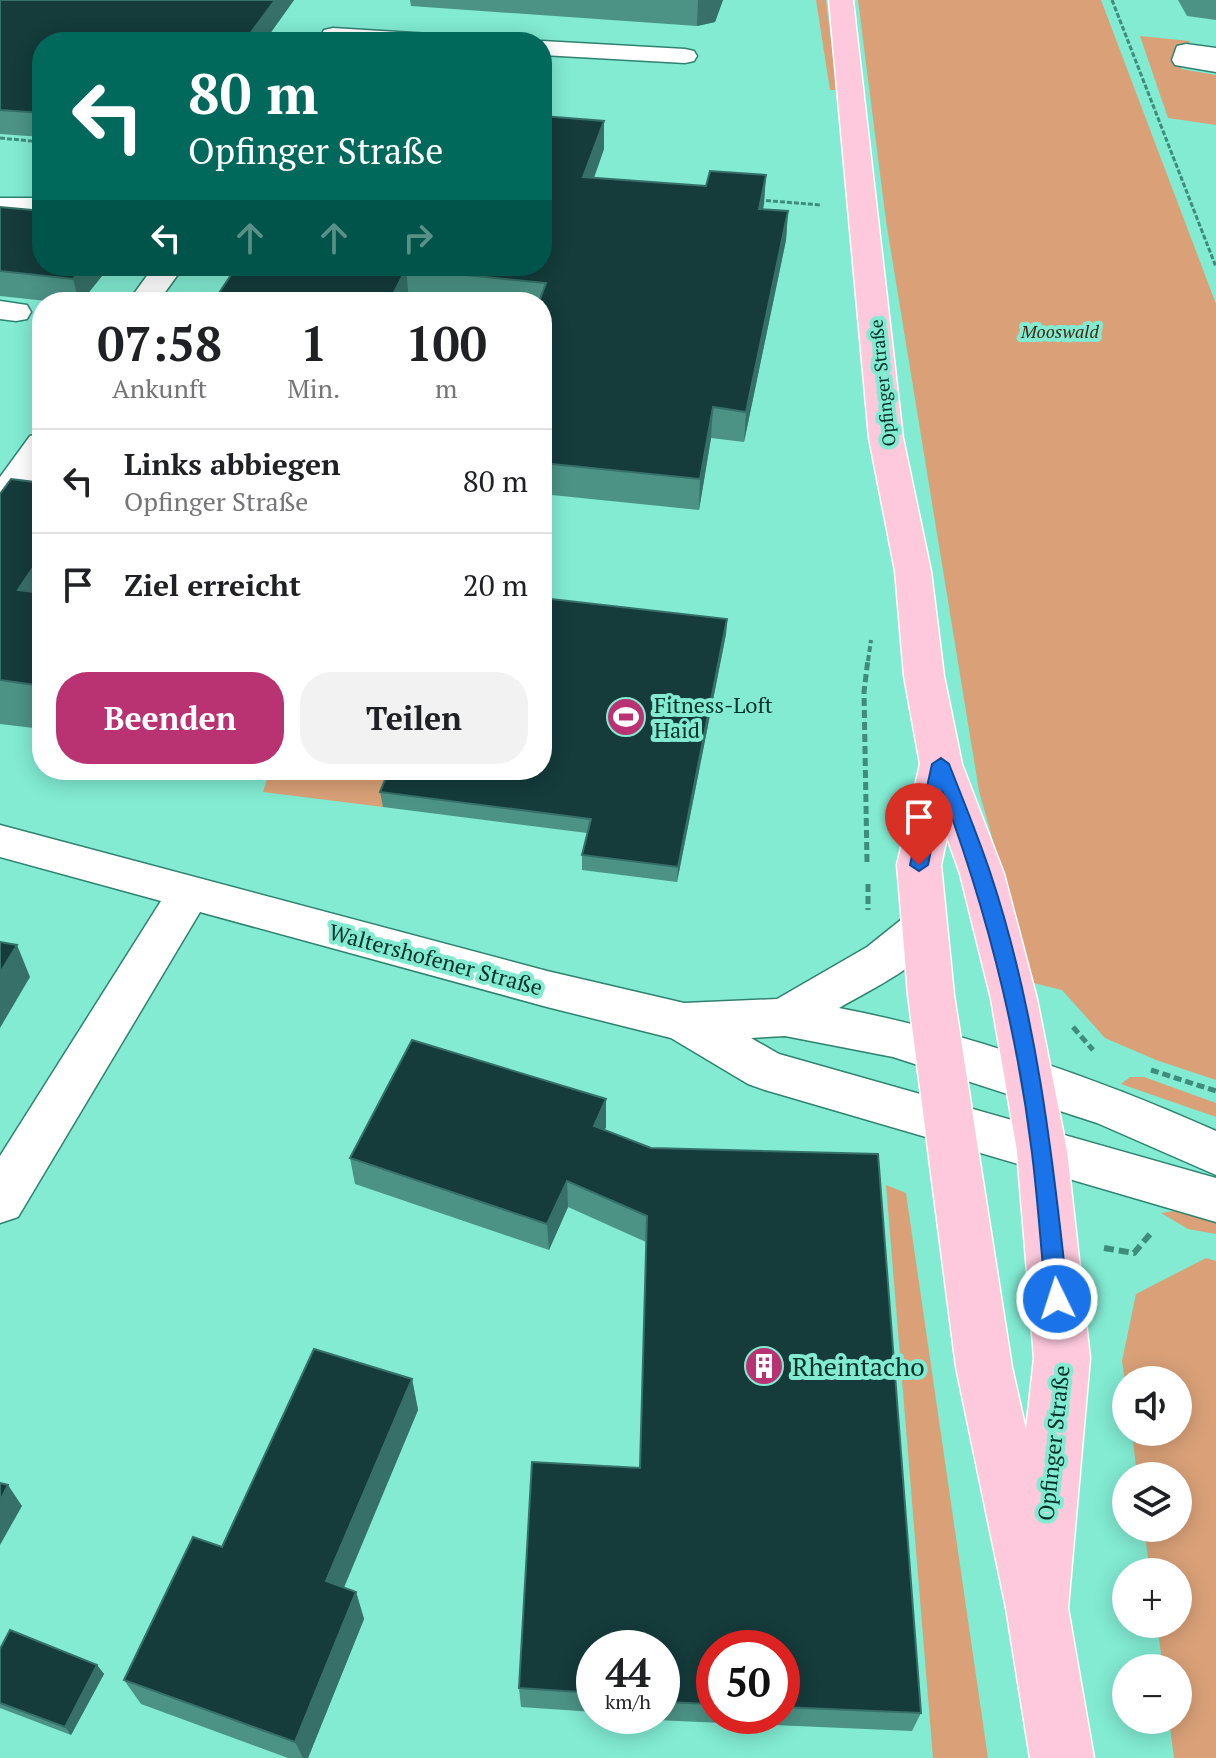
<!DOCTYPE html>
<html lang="de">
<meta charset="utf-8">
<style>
body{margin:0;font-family:"PT Serif",serif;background:#f2f2f2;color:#202124;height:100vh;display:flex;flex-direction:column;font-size:30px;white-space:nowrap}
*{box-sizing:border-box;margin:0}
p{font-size:26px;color:#757577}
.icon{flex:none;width:44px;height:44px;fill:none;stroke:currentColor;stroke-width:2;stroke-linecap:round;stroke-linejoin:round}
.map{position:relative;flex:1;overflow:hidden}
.sheet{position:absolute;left:32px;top:292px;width:520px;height:488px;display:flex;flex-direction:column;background:#fff;border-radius:32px;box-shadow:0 4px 20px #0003}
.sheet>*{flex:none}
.top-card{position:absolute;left:32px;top:32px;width:520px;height:244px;border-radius:32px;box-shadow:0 4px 20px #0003;background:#00695c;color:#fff;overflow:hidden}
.tools{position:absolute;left:1112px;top:1366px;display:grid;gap:16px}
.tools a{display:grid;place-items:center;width:80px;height:80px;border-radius:50%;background:#fff;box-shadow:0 4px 20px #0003;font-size:40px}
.speed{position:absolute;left:576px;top:1630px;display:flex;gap:16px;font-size:40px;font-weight:700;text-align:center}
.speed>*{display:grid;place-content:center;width:104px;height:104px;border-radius:50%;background:#fff;box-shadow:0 4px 20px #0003;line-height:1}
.speed small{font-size:20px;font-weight:400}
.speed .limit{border:12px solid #d22;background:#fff;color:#111}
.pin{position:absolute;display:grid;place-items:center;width:68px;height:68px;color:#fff;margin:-82px -34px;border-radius:50% 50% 50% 0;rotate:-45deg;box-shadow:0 0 8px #0007}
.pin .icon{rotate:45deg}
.me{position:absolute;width:88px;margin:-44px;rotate:356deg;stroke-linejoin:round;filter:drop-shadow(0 0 6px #0008)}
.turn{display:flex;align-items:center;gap:28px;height:168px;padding:0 24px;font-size:36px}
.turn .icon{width:104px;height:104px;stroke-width:2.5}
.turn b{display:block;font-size:56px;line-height:68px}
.lanes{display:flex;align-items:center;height:76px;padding:0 24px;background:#0003;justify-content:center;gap:40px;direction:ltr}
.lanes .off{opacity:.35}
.eta{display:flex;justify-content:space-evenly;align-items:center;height:136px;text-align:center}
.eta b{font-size:48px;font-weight:800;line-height:56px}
.action{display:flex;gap:16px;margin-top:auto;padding:16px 24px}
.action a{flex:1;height:92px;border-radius:32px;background:#b93272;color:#fff;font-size:32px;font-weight:800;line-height:92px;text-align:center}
.action a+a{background:#f2f2f2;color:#202124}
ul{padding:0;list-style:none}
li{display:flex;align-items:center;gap:24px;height:104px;padding:0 24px;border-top:2px solid #e0e0e0}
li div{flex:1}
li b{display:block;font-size:30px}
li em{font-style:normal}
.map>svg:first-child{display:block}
</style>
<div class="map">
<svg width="1216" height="1758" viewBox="0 0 1216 1758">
<rect width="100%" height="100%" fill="#82ebd2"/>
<g fill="#daa178">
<polygon points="816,0 826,0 837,90 830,90"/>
<polygon points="858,0 1101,0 1216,304 1216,1080 1156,1060 1105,1038 1062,990 1033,983 979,791 886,221"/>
<polygon points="1140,36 1190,41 1181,69 1216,75 1216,125 1168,118"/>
<polygon points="270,770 396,770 383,807 263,792"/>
<polygon points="1130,1077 1144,1077 1216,1103 1216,1117 1121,1084"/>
<polygon points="886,1185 906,1193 988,1758 933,1758"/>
<polygon points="1181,1210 1216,1217 1216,1234 1188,1229 1161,1213"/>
<polygon points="1206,1258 1216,1261 1216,1758 1174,1758 1169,1720 1178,1720 1178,1668 1163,1668 1157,1624 1178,1624 1178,1572 1150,1572 1144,1528 1178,1528 1178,1476 1137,1476 1132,1432 1178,1432 1178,1380 1126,1380 1126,1388 1122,1361 1136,1294"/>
</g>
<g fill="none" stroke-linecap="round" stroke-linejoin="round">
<g stroke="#308270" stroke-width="3">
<g id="minor">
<polygon points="333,28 447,35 456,37 459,42 324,40 321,35 324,30"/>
<polygon points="542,41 685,49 694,51 697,56 694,61 685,63 542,55 542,42 537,42"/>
<polygon points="1186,44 1216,48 1216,72 1175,65 1172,60 1177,46"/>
<rect x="0" y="198" width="42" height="16"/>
<polygon points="154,266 184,266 158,302 128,302"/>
<polygon points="0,301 27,305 31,312 27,319 16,321 0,319"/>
<polygon points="42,433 42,467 12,509 0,513 0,477 30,436"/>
<path d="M0,825L547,971L684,1003L777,999L867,947L907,915L923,910L939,915L946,927C925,965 875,987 839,1008C965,1032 1099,1079 1216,1131V1175L1097,1123L893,1057L785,1036L751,1038L779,1054L1216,1178V1222L765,1090L748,1084L671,1038L547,1007L200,912L18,1217L0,1223V1156L161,901L0,857Z"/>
</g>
</g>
<g stroke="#fff" stroke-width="3">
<path id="major" d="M829,0H853L903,438L931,571L944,676L962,764L1004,874L1037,999L1067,1151L1090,1358L1068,1608L1094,1758H1030L1006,1608L956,1367L908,995L897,865L920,764L904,676L895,571L869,438ZM947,837L960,874L991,999L1017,1151L1034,1358L1026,1430L1012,1367L954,995L941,865Z"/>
</g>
<g stroke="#3f8c7b" stroke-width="3" stroke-dasharray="5 2" stroke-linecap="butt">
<polyline points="1112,0 1216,267"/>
<polyline points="0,138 42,142"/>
<polyline points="759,200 821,205"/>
</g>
<polyline stroke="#3f8c7b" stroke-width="4" stroke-dasharray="6 3" stroke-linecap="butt" points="868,661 871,640"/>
<g stroke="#3f8c7b" stroke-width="5" stroke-dasharray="8 4" stroke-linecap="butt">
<polyline points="867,862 864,692 868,659"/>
<polyline points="868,884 868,910"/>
<polyline points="1073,1027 1093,1050"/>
<polyline points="1151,1070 1216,1091"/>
</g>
<polyline stroke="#3f8c7b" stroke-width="6" stroke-dasharray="10 5" stroke-linecap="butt" points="1104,1248 1134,1253 1151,1233"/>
<use href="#minor" fill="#fff" fill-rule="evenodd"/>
<use href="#major" fill="#fec9dd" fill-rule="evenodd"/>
</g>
<g fill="#4c9386" fill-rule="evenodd">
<polygon points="0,0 294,0 264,42 42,42 42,137 0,134"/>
<polygon points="410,0 723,0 715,22 697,26 411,6"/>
<polygon points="1178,0 1216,0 1216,20 1187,16"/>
<polygon points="604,149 594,178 706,186 766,175 763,209 788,211 786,240 744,442 711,438 699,510 542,494 542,302 442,302 409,299 234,270 234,266 542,266"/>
<polygon points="0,207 42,266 110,266 81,302 56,302 0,296"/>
<polygon points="42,483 42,729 0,724 0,494"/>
<polygon points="727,619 726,634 677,882 582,870 582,855 587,833 383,807 380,792"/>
<path d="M606,1099V1127L604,1130L921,1713L912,1731L632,1719V1716H662V1648H594V1712L521,1707L519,1688L640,1468L646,1242L568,1207L549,1250L355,1184L350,1158ZM714,1648H782V1716H714Z"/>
<polygon points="412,1379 418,1410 344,1588 356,1592 364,1619 308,1758 288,1758 141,1704 124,1680 222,1547"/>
<polygon points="0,1649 97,1665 104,1674 71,1735 0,1708"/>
</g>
<g fill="#367068">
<polygon points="275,0 294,0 264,42 244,42"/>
<polygon points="698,0 723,0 715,22 697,26"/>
<polygon points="604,121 604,149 584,205 583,177"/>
<polygon points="766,175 764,204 757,238 759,209"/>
<polygon points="788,211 786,240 744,442 746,412"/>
<polygon points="83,266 110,266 81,302 79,302 73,279"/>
<polygon points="406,269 409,299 407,302 389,302"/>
<polygon points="713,407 711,438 699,510 700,479"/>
<polygon points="42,554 42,621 18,590"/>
<polygon points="727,619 726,634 677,882 678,867"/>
<polygon points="17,945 30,977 0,1028 0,973"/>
<polygon points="606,1099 606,1127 594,1153 594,1126"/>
<polygon points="567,1181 568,1207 549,1250 547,1224"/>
<polygon points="412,1379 418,1410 335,1608 326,1581"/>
<polygon points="8,1485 22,1506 0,1545 0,1501"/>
<polygon points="356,1592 364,1619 308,1758 303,1758 295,1742"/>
<polygon points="97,1665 104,1674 71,1735 65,1727"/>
</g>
<g fill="#153b3b" stroke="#367068" stroke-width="2">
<polygon points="0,0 275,0 244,42 42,42 42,113 0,110"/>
<polygon points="542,116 604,121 583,177 706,186 710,171 766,175 759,209 788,211 746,412 713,407 700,479 542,463 542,302 539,302 546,283 406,269 389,302 213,302 237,266 542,266"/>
<polygon points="0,207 42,211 42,266 83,266 73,279 0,271"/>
<polygon points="11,479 42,483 42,554 18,590 42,593 42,686 0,680 0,494"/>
<polygon points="542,598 727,619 678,867 582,855 591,819 380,792 389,770 542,770"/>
<polygon points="0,942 17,945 0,973"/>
<polygon points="412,1040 606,1099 594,1126 651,1148 878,1154 921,1713 782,1707 782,1648 714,1648 714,1704 662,1702 662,1648 594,1648 594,1693 519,1688 532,1462 640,1468 647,1216 567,1181 547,1224 350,1158"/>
<polygon points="314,1349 412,1379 326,1581 356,1592 295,1742 124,1680 193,1537 222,1547"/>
<polygon points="0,1483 8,1485 0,1501"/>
<polygon points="10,1630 97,1665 65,1727 0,1703 0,1649"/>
</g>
<path fill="#1a73e8" stroke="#114b97" stroke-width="2" d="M941,758L949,764C963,800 978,836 990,872C1036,1009 1053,1157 1068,1299L1065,1306L1057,1309L1049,1306L1046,1299C1041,1250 1038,1201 1032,1153C1017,1031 986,909 943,793L928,865L919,871L910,865L932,764Z"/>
<defs>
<g id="stadium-disc" transform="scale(2)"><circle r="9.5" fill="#b93272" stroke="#82ebd2"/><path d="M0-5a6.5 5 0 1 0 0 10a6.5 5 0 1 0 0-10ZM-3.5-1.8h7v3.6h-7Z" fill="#fff"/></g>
<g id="building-disc" transform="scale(2)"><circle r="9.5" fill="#b93272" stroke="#82ebd2"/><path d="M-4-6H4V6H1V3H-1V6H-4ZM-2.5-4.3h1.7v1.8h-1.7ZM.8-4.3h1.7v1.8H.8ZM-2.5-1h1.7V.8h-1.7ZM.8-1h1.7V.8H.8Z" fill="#fff"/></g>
</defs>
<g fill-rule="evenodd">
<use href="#stadium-disc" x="626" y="717"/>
<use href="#building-disc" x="764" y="1366"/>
</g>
<g text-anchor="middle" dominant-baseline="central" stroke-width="8" stroke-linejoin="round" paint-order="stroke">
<g font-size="18" font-style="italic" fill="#462810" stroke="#82ebd2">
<text x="1060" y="331">Mooswald</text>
</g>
<g font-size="18" fill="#003228" stroke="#82ebd2">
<text transform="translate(882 383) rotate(-96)">Opfinger Straße</text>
</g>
<g font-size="22" fill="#003228" stroke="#82ebd2" text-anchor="start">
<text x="654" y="704">Fitness-Loft<tspan x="654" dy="25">Haid</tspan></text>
</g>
<g font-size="22" fill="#003228" stroke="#82ebd2">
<text transform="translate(436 959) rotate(15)">Waltershofener Straße</text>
<text transform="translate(1053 1443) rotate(-84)">Opfinger Straße</text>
</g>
<g font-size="26" fill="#003228" stroke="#82ebd2" text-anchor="start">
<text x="792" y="1366">Rheintacho</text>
</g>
</g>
</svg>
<div class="tools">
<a><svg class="icon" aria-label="sound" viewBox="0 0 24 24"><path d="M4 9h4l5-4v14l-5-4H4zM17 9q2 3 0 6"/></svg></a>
<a><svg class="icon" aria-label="layers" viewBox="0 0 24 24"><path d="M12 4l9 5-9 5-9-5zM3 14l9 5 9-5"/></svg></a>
<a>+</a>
<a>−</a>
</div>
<div class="speed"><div>44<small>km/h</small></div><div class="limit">50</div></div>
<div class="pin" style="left:919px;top:865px;background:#d93025"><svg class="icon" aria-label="arrive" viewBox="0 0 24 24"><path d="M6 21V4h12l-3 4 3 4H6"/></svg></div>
<svg class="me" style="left:1057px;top:1299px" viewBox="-20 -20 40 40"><circle r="17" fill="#1a73e8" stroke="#fff" stroke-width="3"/><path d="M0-11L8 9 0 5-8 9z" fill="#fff"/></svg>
<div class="top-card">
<div class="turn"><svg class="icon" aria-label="left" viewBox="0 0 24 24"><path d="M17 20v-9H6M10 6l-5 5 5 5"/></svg><div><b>80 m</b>Opfinger Straße</div></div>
<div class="lanes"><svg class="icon" aria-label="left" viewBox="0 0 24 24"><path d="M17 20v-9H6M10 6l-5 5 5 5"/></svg><svg class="icon off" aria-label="ahead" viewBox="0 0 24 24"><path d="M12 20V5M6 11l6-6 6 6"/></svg><svg class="icon off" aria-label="ahead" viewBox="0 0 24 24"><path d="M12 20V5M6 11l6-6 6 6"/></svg><svg class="icon off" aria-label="right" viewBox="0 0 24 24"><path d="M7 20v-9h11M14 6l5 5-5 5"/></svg></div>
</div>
<section class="sheet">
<div class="eta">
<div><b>07:58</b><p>Ankunft</p></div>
<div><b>1</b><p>Min.</p></div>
<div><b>100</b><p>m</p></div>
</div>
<ul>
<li><svg class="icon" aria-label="left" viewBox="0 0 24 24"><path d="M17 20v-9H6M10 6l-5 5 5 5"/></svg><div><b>Links abbiegen</b><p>Opfinger Straße</p></div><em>80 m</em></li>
<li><svg class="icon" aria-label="arrive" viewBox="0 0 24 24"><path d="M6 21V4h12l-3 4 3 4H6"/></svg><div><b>Ziel erreicht</b></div><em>20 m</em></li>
</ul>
<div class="action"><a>Beenden</a><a>Teilen</a></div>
</section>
</div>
